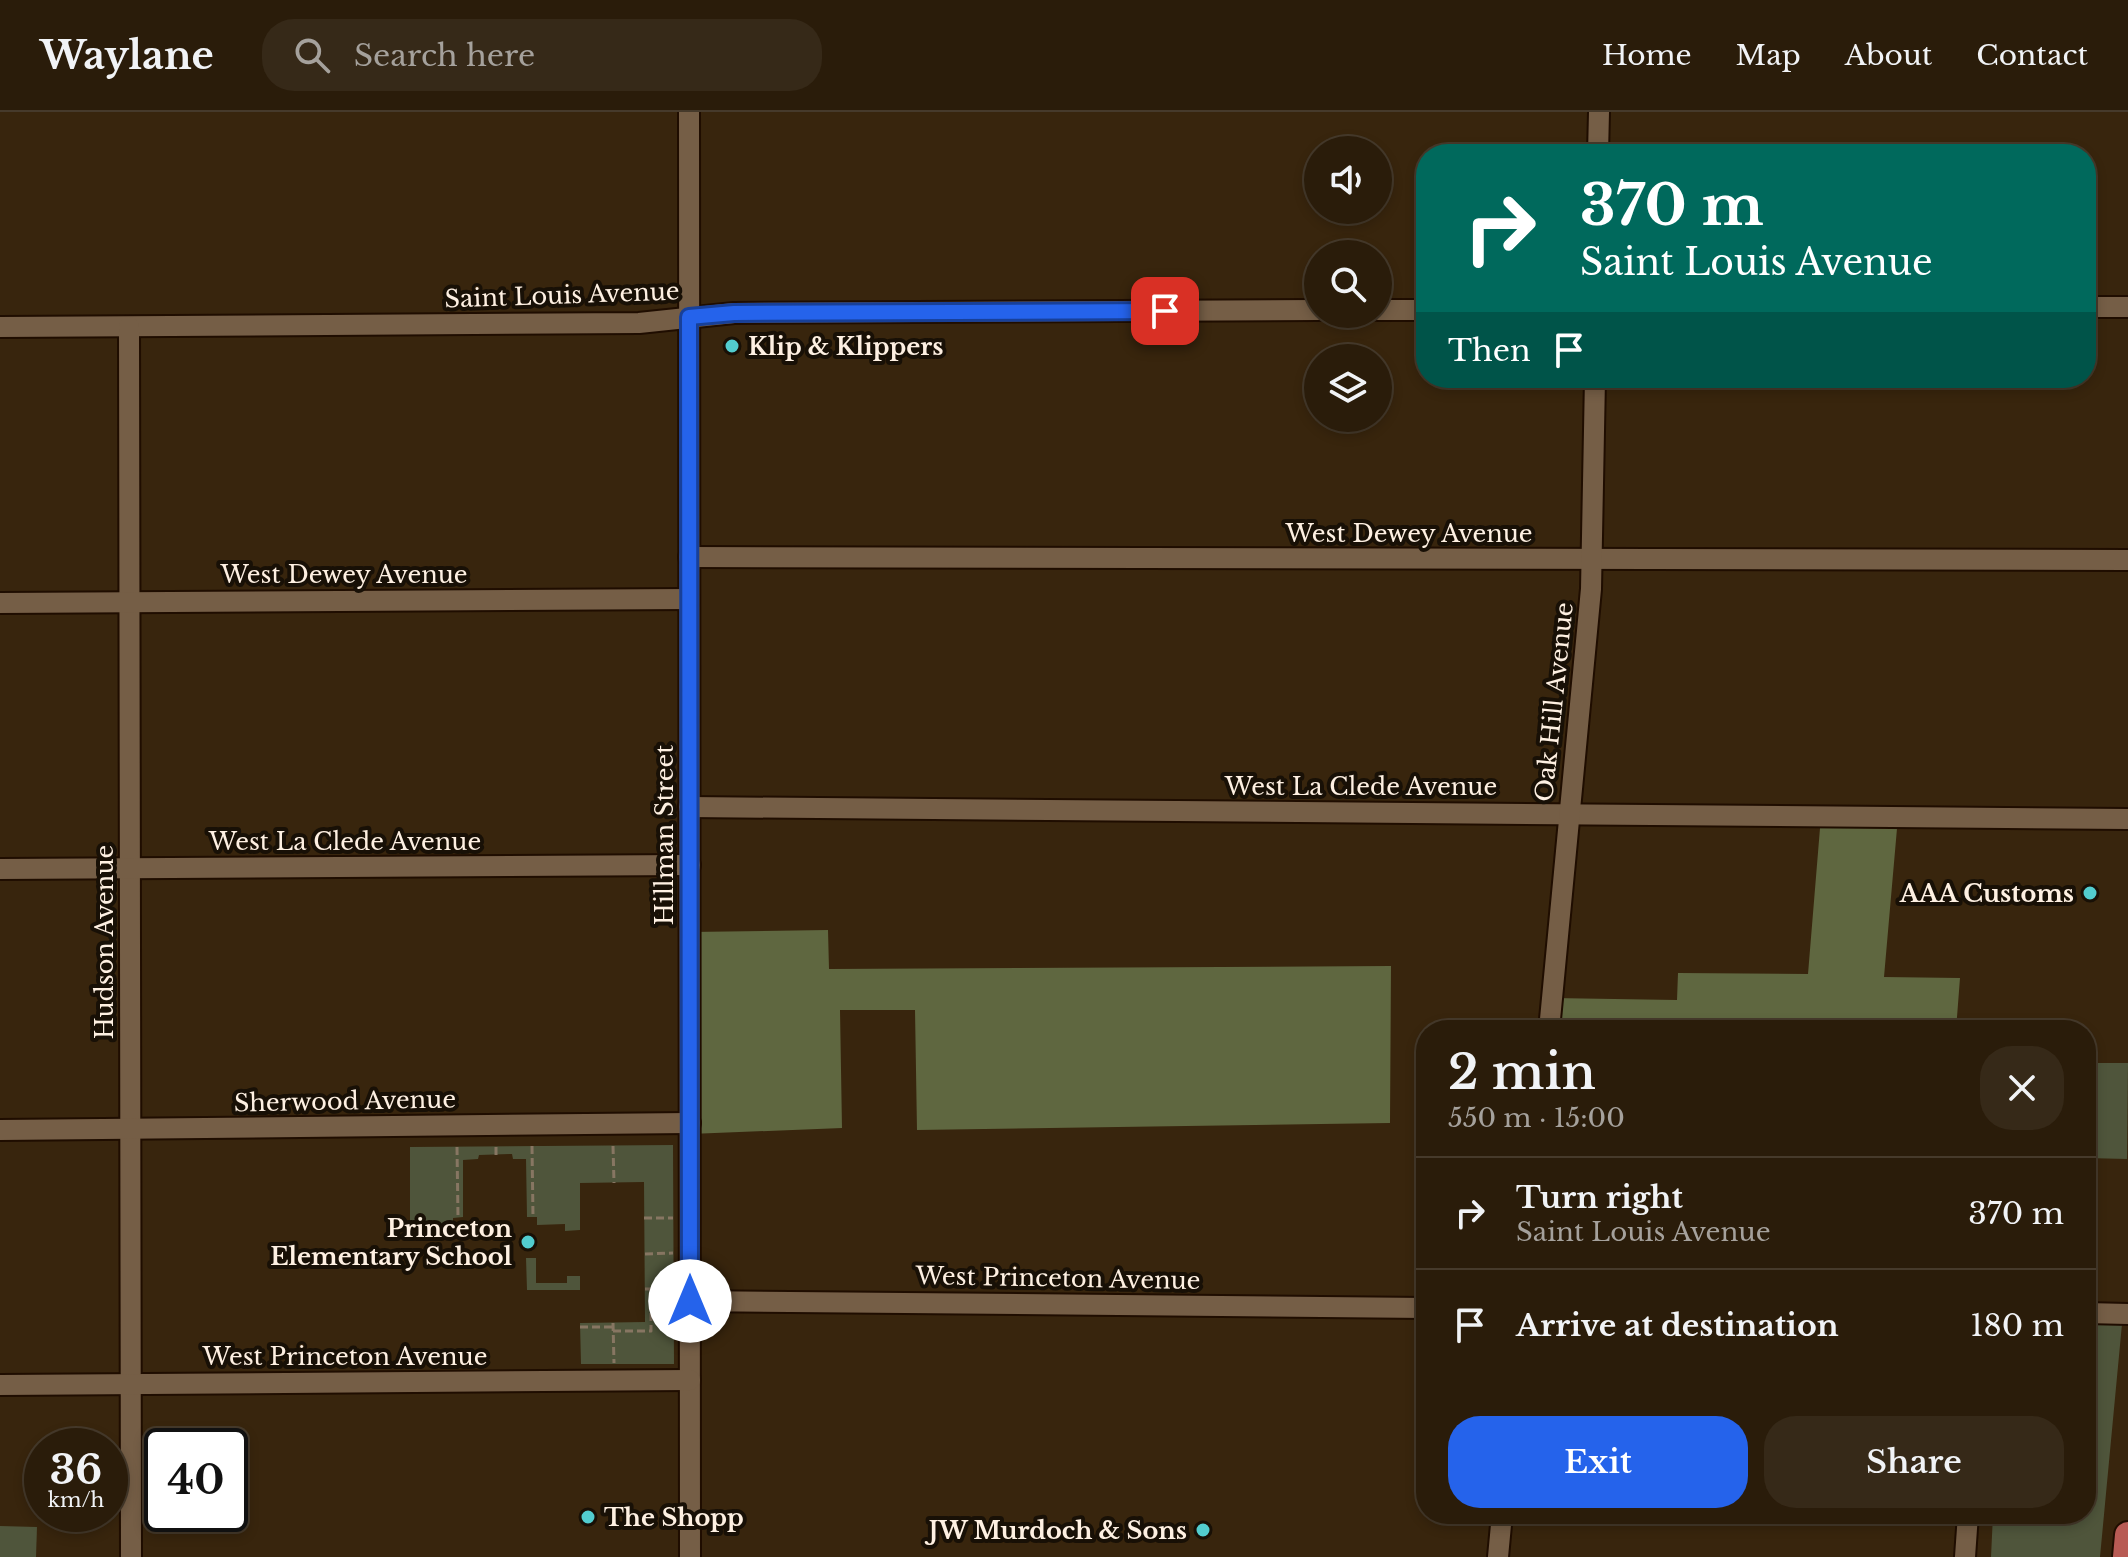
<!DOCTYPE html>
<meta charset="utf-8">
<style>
body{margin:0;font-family:"Libre Baskerville",serif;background:#362918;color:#f1f3f6;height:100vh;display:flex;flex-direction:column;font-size:30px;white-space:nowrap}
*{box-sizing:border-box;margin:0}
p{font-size:26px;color:#a5a19c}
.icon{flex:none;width:44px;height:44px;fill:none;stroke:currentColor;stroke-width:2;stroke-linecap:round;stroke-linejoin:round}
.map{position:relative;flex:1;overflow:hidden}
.details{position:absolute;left:1416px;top:908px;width:680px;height:504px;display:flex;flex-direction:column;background:#2a1c0a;border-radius:32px;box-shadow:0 4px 12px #0003,0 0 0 2px #463a2b}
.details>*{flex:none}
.hud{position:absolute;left:1416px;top:32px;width:680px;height:244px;border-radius:32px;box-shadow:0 4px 12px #0003,0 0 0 2px #463a2b;background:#00695c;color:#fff;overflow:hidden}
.buttons{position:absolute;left:1304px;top:24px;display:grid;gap:16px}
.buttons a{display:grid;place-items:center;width:88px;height:88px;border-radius:50%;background:#2a1c0a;box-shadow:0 4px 12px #0003,0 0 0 2px #463a2b;font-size:40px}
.speed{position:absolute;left:24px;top:1316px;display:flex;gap:16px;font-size:40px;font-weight:700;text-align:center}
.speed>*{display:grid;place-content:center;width:104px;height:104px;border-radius:50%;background:#2a1c0a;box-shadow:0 4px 12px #0003,0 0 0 2px #463a2b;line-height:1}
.speed small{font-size:20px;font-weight:400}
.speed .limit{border:4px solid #111;border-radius:12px;background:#fff;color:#111}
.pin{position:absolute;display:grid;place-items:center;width:68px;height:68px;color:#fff;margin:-34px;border-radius:16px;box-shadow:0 4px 12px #0006}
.me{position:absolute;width:88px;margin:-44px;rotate:0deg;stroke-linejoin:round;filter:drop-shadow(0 0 6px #0008)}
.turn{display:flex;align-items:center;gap:28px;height:168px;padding:0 32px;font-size:36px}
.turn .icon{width:104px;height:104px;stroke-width:2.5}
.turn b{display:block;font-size:56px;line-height:68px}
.then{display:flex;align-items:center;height:76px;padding:0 32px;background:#0003;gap:16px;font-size:30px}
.round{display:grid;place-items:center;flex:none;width:84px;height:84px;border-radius:32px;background:#362918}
.head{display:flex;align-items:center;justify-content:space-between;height:136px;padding:0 32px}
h1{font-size:48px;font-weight:600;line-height:60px}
.action{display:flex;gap:16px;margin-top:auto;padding:16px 32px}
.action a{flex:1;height:92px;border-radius:32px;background:#2563eb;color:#fff;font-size:32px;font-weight:600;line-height:92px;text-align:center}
.action a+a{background:#362918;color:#f1f3f6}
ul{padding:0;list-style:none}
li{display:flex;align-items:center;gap:24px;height:112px;padding:0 32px;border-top:2px solid #463a2b}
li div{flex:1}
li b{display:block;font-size:30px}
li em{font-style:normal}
header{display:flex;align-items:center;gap:48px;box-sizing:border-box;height:112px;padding:0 40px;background:#2a1c0a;border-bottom:2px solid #463a2b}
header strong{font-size:38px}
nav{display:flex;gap:44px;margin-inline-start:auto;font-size:28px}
.search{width:560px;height:72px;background:#362918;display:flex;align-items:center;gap:20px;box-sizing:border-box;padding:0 28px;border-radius:32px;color:#a5a19c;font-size:30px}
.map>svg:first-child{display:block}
</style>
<header>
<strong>Waylane</strong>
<div class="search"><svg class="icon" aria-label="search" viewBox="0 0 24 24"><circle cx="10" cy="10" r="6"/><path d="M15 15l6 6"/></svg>Search here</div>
<nav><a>Home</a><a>Map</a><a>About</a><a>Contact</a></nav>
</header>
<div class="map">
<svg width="2128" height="1445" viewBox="0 0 2128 1445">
<rect width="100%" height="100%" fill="#38250d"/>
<g fill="#4f553b">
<polygon points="2086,951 2128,951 2127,1047 2086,1046"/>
<polygon points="673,1033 674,1252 581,1252 580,1211 645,1210 644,1070 580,1071 580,1118 565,1119 565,1112 537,1113 537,1105 527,1105 526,1047 513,1047 512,1042 479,1043 478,1047 463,1048 463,1105 453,1106 453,1113 410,1113 410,1035"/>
<polygon points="526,1146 536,1146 536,1171 567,1171 567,1164 580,1164 580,1178 527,1178"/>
<polygon points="2086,1211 2122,1212 2100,1445 1991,1445 1993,1402 2086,1402"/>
<polygon points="0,1414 37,1415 36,1445 0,1445"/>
</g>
<g fill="#5f6740">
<polygon points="1821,704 1898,705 1884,865 1960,866 1956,918 1549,918 1552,886 1677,888 1678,861 1808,862"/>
<polygon points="828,818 829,857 1391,854 1390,1011 917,1018 915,898 840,898 842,1016 690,1022 690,820"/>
</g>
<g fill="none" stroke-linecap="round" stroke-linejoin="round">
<g stroke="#1f0d00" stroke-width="24">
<g id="minor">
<polyline points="689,0 690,1445"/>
<polyline points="1598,42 1599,0"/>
<polyline points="2086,195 2128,195"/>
<polyline points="1378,198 1426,198"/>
<polyline points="0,215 639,211 734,201 1318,198"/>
<polyline points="129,215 131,1445"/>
<polyline points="689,445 2128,448"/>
<polyline points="0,491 689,487"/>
<polyline points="689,695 2128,707"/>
<polyline points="0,757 690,753"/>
<polyline points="1549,918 1591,477 1595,266"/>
<polyline points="0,1018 690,1011"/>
<polyline points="690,1189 1426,1196"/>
<polyline points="2086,1201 2128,1202"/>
<polyline points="0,1273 690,1268"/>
<polyline points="1498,1445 1502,1402"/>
<polyline points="1965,1445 1968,1402"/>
</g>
</g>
<g stroke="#1f0d00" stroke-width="30">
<polyline id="major" points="2126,1445 2128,1423"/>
</g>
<g stroke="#877662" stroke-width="3" stroke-dasharray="8 4" stroke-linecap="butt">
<polyline points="532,1034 533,1105"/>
<polyline points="613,1034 614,1071"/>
<polyline points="457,1035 458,1105"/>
<polyline points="496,1035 496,1043"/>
<polyline points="644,1106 673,1106"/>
<polyline points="645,1142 673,1141"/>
<polyline points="645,1177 673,1177"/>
<polyline points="613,1211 614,1251"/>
<polyline points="580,1215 613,1215"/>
<polyline points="613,1219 651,1219 651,1177"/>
</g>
<use href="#minor" stroke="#755e46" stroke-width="20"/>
<use href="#major" stroke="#b85b54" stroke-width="26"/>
</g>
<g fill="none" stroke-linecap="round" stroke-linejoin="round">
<g stroke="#184099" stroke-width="20">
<polyline id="route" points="690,1189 689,205 734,201 1165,199"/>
</g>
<use href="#route" stroke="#2563eb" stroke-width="14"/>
</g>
<g fill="#52cdcf" stroke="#181006" stroke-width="3">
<circle cx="732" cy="234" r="8"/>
<circle cx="2090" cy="781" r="8"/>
<circle cx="528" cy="1130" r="8"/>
<circle cx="588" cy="1405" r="8"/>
<circle cx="1203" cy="1418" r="8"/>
</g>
<g text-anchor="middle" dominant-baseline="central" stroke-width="8" stroke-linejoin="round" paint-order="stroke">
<g font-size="24" fill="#fef0e2" stroke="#181006">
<text transform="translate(562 183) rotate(-2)">Saint Louis Avenue</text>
<text x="1409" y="421">West Dewey Avenue</text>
<text x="344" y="462">West Dewey Avenue</text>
<text transform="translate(1554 590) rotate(-84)">Oak Hill Avenue</text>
<text x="1361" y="674">West La Clede Avenue</text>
<text transform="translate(664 723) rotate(-90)">Hillman Street</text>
<text x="345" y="729">West La Clede Avenue</text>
<text transform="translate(104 830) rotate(-90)">Hudson Avenue</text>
<text transform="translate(345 989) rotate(-1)">Sherwood Avenue</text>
<text transform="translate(1058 1166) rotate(1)">West Princeton Avenue</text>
<text x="345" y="1244">West Princeton Avenue</text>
</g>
<g font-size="24" font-weight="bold" fill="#fef0e2" stroke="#181006" text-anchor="end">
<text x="748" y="234" text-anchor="start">Klip &amp; Klippers</text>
<text x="2074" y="781">AAA Customs</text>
<text x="512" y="1116">Princeton<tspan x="512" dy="28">Elementary School</tspan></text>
<text x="604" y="1405" text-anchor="start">The Shopp</text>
<text x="1187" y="1418">JW Murdoch &amp; Sons</text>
</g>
</g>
</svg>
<div class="buttons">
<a><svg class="icon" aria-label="sound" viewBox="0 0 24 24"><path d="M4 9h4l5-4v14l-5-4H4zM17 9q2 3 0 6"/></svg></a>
<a><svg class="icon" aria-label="search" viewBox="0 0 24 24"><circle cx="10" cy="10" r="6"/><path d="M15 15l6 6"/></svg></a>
<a><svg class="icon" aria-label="layers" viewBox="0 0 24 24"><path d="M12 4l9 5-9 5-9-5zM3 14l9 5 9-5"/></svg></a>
</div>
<div class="speed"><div>36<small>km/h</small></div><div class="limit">40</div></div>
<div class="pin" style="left:1165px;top:199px;background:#d93025"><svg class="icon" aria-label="arrive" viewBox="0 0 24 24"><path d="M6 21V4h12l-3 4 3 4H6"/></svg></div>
<svg class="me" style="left:690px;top:1189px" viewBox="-20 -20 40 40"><circle r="19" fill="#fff"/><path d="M0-13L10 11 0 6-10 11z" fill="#2563eb"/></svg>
<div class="hud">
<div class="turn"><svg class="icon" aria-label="right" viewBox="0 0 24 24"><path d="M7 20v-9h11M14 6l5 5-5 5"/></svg><div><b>370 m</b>Saint Louis Avenue</div></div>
<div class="then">Then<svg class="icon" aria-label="arrive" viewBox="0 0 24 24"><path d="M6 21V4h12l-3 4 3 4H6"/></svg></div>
</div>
<section class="details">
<div class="head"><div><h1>2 min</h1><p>550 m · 15:00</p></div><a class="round"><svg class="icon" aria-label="close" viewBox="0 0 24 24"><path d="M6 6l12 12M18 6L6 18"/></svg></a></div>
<ul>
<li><svg class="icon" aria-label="right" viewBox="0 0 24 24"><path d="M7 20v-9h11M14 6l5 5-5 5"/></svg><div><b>Turn right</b><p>Saint Louis Avenue</p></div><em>370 m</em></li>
<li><svg class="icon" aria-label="arrive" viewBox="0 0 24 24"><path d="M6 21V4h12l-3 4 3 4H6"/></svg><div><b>Arrive at destination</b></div><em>180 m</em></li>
</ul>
<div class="action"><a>Exit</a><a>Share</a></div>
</section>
</div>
